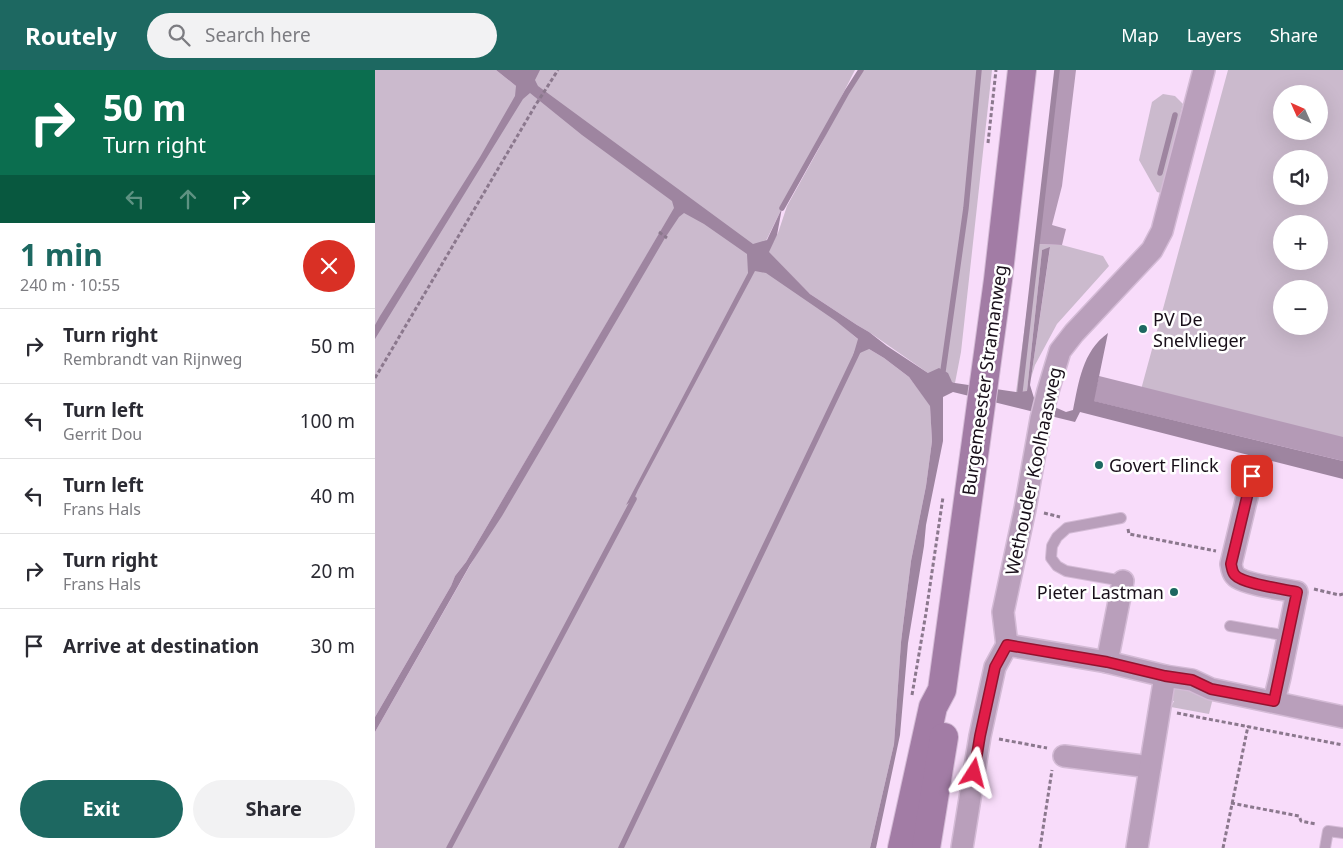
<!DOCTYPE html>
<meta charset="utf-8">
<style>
body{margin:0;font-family:"Noto Sans",sans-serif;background:#f2f2f3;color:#2b2b33;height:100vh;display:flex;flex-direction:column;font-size:19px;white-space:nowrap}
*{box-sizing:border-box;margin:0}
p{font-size:16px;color:#7c7c81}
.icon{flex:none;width:28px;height:28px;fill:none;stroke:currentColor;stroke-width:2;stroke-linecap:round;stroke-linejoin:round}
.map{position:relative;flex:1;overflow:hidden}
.details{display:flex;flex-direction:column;background:#fff;width:375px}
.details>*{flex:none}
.top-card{background:#0b6e4f;color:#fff;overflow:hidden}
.needle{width:32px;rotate:315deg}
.buttons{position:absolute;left:898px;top:15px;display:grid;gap:10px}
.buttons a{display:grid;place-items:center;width:55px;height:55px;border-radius:50%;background:#fff;box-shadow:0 5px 20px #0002;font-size:25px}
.pin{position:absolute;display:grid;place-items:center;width:42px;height:42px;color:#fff;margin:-21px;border-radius:10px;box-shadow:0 2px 8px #0006}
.me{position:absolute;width:55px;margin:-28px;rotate:9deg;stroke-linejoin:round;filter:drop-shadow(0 0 4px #0008)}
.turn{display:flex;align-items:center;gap:18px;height:105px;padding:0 20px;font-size:22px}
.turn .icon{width:65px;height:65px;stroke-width:2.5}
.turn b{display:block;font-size:35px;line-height:42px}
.lanes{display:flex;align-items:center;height:48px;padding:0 20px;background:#0003;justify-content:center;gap:25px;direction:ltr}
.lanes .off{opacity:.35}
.round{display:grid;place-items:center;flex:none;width:52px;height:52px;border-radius:26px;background:#f2f2f3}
.summary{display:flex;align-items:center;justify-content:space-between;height:85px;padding:0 20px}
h1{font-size:30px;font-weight:700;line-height:38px;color:#1d6861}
.cta{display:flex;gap:10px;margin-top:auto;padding:10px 20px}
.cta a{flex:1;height:58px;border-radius:30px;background:#1d6861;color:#fff;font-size:20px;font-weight:700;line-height:58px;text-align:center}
.cta a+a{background:#f2f2f3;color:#2b2b33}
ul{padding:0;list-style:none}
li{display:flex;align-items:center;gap:15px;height:75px;padding:0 20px;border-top:1px solid #e1e1e2}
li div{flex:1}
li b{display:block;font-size:19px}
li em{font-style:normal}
header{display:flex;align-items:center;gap:30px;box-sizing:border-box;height:70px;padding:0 25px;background:#1d6861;color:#fff}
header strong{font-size:24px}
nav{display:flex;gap:28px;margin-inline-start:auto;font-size:18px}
.search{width:350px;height:45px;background:#f2f2f3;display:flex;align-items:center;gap:12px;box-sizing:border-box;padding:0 18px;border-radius:28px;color:#7c7c81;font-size:19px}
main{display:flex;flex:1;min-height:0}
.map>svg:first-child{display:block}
</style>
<header>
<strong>Routely</strong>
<div class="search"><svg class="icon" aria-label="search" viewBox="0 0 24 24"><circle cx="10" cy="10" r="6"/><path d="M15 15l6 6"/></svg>Search here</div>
<nav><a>Map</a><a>Layers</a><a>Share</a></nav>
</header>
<main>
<section class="details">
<div class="top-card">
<div class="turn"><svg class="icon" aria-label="right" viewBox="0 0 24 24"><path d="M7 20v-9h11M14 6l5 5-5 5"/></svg><div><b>50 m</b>Turn right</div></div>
<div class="lanes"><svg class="icon off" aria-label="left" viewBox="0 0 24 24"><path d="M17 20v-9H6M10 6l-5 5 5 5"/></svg><svg class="icon off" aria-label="ahead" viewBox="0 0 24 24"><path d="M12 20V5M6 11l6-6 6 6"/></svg><svg class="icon" aria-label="right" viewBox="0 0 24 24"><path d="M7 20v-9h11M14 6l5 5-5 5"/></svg></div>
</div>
<div class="summary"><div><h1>1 min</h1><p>240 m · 10:55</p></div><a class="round" style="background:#d93025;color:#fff"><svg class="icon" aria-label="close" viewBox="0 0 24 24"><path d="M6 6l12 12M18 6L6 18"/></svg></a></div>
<ul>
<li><svg class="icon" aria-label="right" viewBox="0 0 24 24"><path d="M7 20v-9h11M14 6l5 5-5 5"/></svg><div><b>Turn right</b><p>Rembrandt van Rijnweg</p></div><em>50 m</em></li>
<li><svg class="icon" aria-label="left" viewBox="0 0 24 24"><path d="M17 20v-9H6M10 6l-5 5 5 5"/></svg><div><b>Turn left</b><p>Gerrit Dou</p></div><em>100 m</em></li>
<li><svg class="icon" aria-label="left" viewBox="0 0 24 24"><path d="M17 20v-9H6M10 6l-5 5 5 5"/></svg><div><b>Turn left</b><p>Frans Hals</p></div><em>40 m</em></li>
<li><svg class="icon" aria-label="right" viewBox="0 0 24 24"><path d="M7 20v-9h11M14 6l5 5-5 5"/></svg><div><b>Turn right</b><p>Frans Hals</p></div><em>20 m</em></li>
<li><svg class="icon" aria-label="arrive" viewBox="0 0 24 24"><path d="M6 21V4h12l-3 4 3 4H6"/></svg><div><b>Arrive at destination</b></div><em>30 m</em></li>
</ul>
<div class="cta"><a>Exit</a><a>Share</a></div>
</section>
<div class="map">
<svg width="968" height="778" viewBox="0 0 968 778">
<rect width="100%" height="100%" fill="#f8dcfa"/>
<g fill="#cbbacd" fill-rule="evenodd">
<polygon points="0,0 121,0 141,16 151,0 480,0 426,106 407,138 385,183 494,279 509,288 534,307 555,335 557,371 551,416 536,491 526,572 519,674 495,778 0,778 0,662 283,166 91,492 80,506 76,516 0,647"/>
<polygon points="487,0 617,0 586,282 580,313 553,303 494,262 482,255 435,224 393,182 403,163 412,136 443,80 468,30"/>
<path d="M853,0H968V388L761,338ZM906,24H944V61H906ZM906,89H944V126H906ZM906,154H944V191H906ZM906,219H944V256H906Z"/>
<polygon points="788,24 800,26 808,34 786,123 782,122 764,90 777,32"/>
<polygon points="661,174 687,175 728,186 734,196 682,254 660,295 656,308 675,178 667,180 652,321 641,322"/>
<polygon points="809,617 838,628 834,644 796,637 799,631 792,630 799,618"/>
</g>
<g fill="#b49ab6">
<polygon points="680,0 701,0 687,116 677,155 691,159 687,175 661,174"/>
<polygon points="724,306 968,367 968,391 718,331"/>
</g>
<path fill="#9e85a0" d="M121,0H165L160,10L163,16L378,174L392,170L407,138L402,165L394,182L435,224L482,255L494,262L512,276L553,303L564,298L573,303L577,312L580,313L641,322L652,321L667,180L675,177L655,315L659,328L691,342L698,340C704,312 707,282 733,263L719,331L968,391V409L705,342L700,352L578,322L568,327V371L551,455L549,476L533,573L525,665L501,778H495L519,674L526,572L536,491L551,416L557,371L555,336L534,307L509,288L494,279L478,286L483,269L461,251L391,203L380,201L263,420L259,429L251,435L373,203L372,184L329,154L309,143L304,147L290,168L127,446L95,495L0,662V647L76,516L80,506L91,492L299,138L297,131L207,65L155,23L148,29L0,269V255L5,246L105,87L140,26L141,16Z"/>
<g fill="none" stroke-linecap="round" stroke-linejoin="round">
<g stroke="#9e85a0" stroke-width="5.5">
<polyline points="785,103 800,45"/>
<polyline points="407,138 472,22 486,0"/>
<polyline points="568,301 591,138 604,0"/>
<polyline points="645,321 682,0"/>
<polyline points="74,778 259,429"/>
<polyline points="246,778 484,279"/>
</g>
<g stroke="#d4bbd6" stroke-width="12">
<g id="service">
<polyline points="746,448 692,458 682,467 677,476 676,488 682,496 691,501 748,511"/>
<polyline points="855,556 913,566"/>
<polyline points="950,778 953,761 968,763"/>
</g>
</g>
<g stroke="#d4bbd6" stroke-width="24">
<g id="minor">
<path d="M877,406L856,494C857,500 858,505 863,508C874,515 907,519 922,522L905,607L899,631"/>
<polyline points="632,575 628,542 650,439 666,349 673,321 685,281 699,263 777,180 787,161 829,0"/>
<polyline points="632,575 732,592 790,606 817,610 836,619 968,647"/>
<polyline points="732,592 748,511"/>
<polyline points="689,686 775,697"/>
<polyline points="587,778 605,666 613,629 620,597 632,575"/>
<polyline points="762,778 790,606"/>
</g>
</g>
<g stroke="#d4bbd6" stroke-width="30">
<g id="secondary">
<polyline points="527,778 558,637 567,620 623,210 647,0"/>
<polyline points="551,778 569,667"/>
</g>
</g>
<g stroke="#8b788d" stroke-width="3" stroke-dasharray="4 2.5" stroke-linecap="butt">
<polyline points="613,73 621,0"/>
<polyline points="284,162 292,168"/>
<polyline points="0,308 160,36 183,0"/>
<polyline points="669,443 685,447"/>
<polyline points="753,459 754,464 841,481"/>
<polyline points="939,519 964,525 968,524"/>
<polyline points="537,625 551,543 568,427"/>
<polyline points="802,643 968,675"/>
<polyline points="624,669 672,678"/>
<polyline points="856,733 924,746 926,751 941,754"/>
<polyline points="665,778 677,700"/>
<polyline points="848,778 873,656"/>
</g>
<use href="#service" stroke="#b99fbb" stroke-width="10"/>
<use href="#minor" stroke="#b99fbb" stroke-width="21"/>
<use href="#secondary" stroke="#a27ca5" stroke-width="28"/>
</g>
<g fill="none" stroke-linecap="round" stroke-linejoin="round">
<g stroke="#92132f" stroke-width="12">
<path id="route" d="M599,703L605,666L620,597L632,575L732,592L790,606L817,610L836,619L899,631L922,522C908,519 868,514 860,505C857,502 857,498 856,494L877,406"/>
</g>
<use href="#route" stroke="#e11d48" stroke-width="9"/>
</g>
<g fill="#1d6861" stroke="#fff" stroke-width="2">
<circle cx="768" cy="259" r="5"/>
<circle cx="724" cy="395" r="5"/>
<circle cx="799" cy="522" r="5"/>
</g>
<g text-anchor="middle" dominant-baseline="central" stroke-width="5" stroke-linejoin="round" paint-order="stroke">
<g font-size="18" fill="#180f19" stroke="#fff" text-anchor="start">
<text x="778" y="249">PV De<tspan x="778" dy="21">Snelvlieger</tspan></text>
<text x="734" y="395">Govert Flinck</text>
<text x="789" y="522" text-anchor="end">Pieter Lastman</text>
</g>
<g font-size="18" fill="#180f19" stroke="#fff">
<text transform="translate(609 310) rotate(-82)">Burgemeester Stramanweg</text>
<text transform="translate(658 401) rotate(-78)">Wethouder Koolhaasweg</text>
</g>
</g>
</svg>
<div class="buttons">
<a><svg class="needle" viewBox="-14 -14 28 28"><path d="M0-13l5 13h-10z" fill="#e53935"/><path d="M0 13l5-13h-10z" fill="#7c7c81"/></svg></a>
<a><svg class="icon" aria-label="sound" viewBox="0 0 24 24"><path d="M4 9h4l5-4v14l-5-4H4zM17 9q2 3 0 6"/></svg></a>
<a>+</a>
<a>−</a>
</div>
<div class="pin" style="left:877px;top:406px;background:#d93025"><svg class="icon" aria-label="arrive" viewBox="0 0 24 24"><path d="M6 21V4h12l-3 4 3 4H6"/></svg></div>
<svg class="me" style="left:599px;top:703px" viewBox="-20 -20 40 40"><path d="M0-17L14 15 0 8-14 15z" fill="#e11d48" stroke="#fff" stroke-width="4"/></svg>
</div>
</main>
